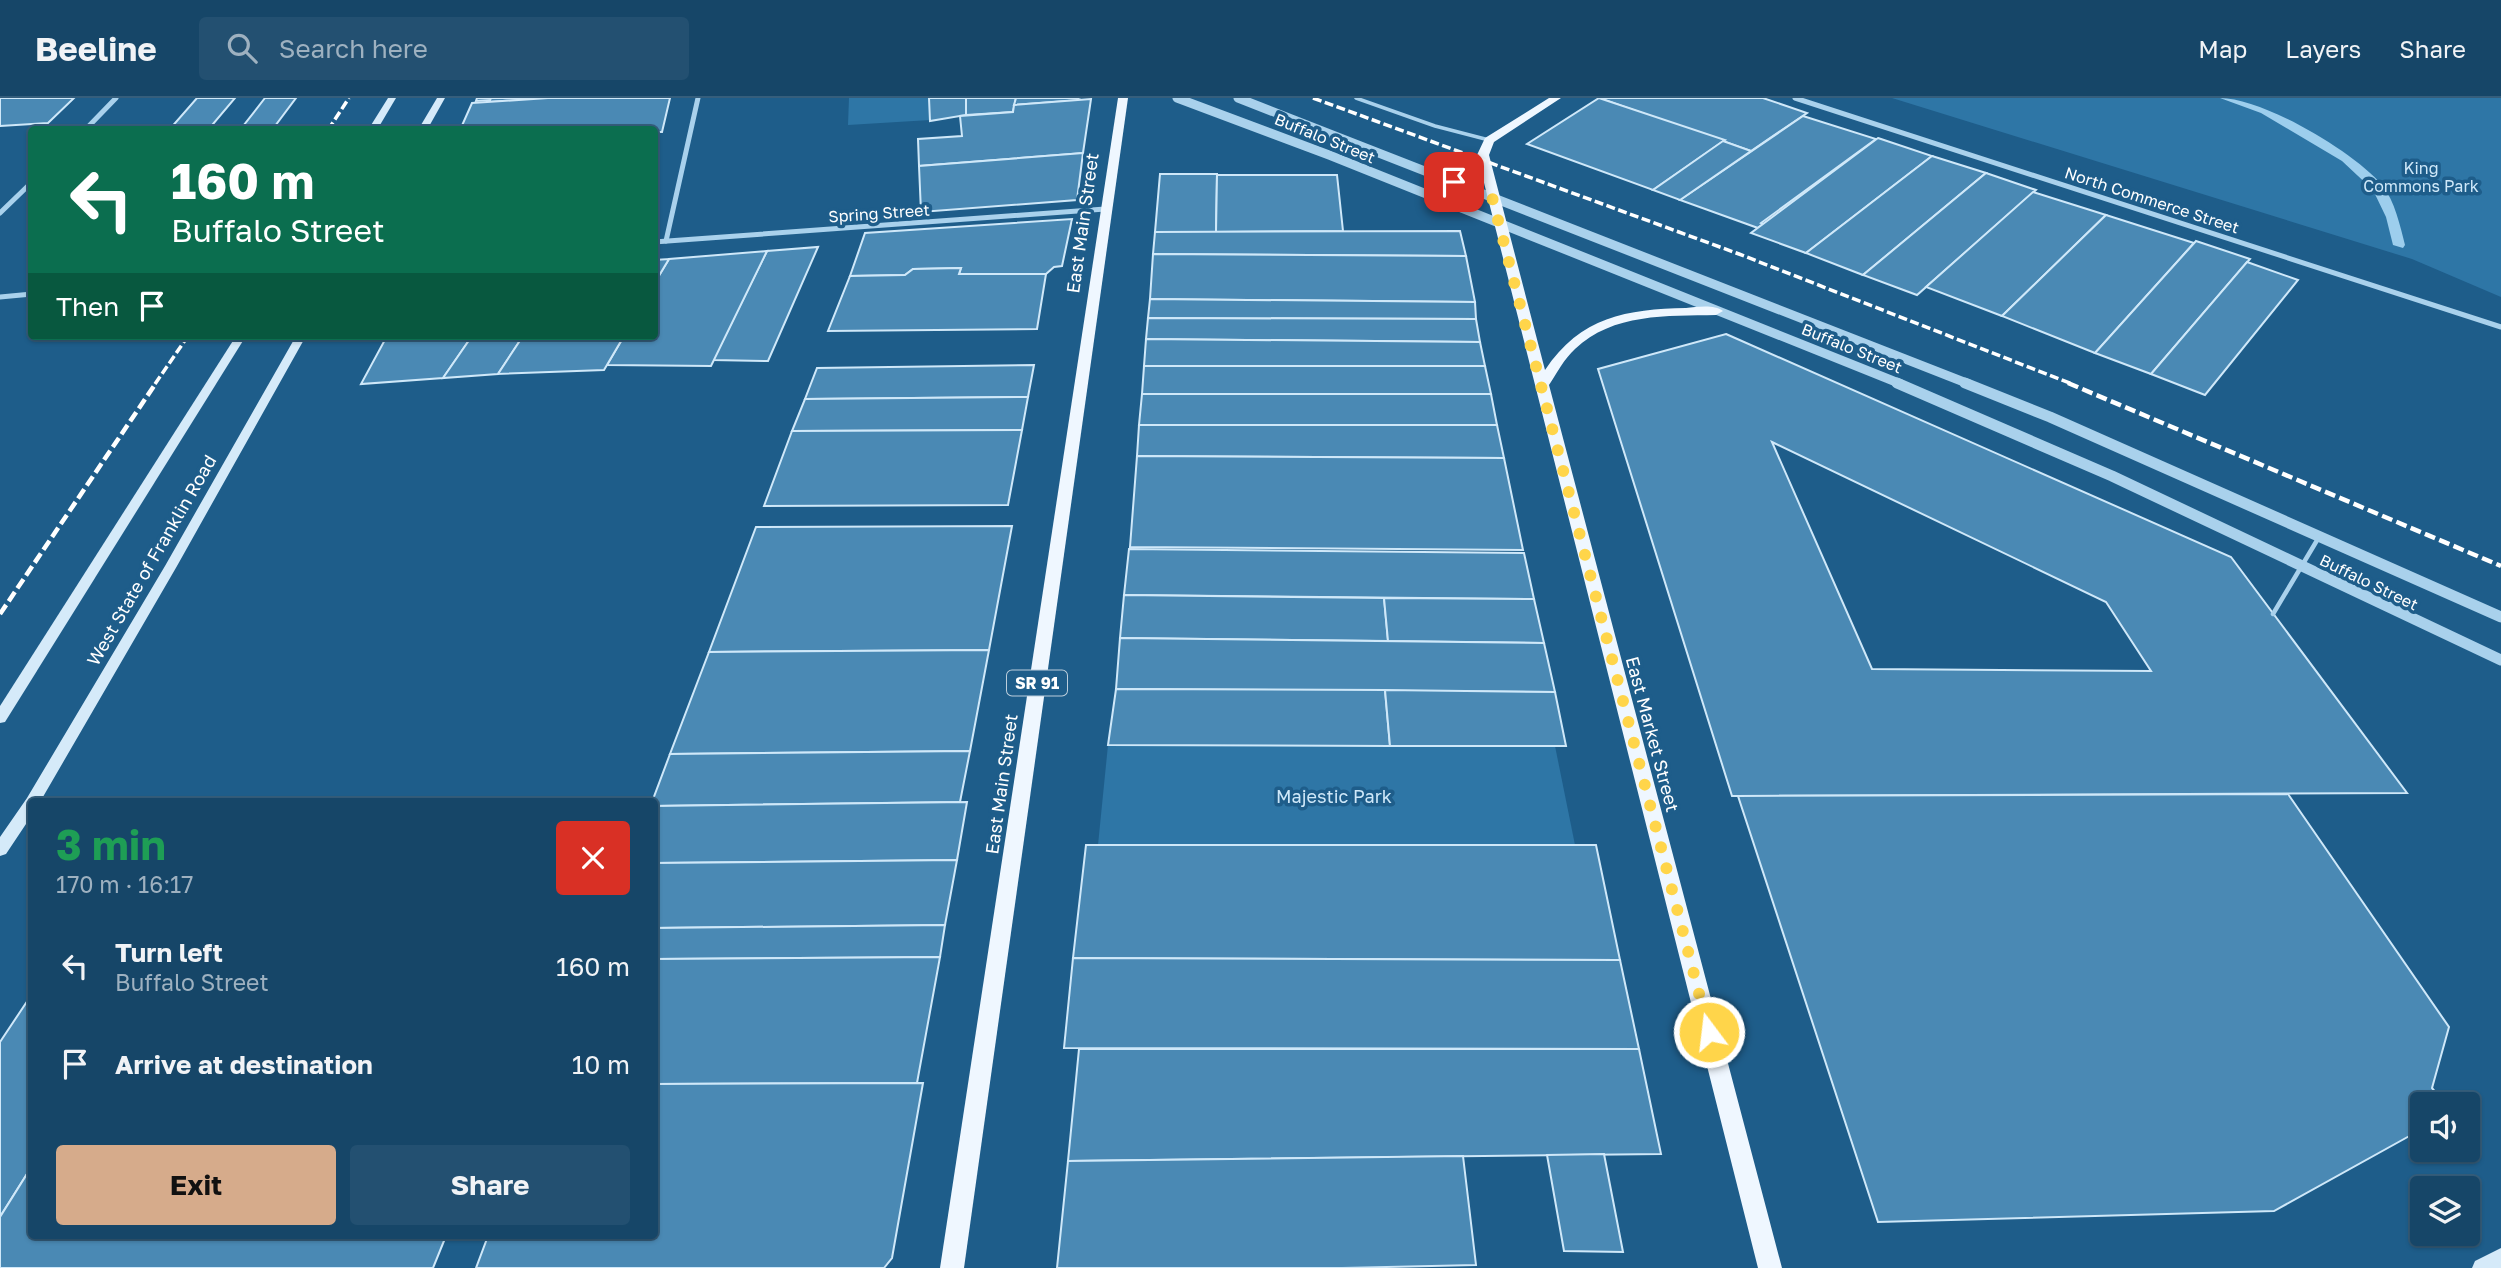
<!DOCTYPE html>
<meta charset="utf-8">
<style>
body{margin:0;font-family:"Golos Text",sans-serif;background:#235071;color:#f1f3f6;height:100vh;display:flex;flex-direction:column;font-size:26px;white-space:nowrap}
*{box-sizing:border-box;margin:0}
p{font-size:23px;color:#9eb1c0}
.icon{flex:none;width:38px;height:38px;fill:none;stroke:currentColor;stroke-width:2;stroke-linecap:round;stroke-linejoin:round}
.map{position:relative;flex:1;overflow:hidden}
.side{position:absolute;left:28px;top:700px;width:630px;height:441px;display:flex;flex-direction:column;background:#164668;border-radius:7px;box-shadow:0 2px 5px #0004,0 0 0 2px #355e7c}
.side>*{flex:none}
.guide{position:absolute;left:28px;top:28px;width:630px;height:214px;border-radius:7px;box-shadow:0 2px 5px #0004,0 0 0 2px #355e7c;background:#0b6e4f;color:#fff;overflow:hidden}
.tools{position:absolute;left:2410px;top:994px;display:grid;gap:14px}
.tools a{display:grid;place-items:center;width:70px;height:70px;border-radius:7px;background:#164668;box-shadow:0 2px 5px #0004,0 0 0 2px #355e7c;font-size:35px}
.pin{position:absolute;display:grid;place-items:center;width:60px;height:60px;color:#fff;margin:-30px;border-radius:14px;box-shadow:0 4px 10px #0006}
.me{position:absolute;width:77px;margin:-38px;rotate:345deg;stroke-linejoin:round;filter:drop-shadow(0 0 5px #0008)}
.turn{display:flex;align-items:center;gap:24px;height:147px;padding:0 28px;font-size:32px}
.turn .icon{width:91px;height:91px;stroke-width:2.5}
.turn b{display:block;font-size:49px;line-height:60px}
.then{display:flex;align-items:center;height:66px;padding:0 28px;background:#0003;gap:14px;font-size:26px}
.round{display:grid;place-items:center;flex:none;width:74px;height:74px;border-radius:7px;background:#235071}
.headline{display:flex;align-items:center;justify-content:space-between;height:119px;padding:0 28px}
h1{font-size:42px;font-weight:700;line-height:52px;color:#1e9e55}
.cta{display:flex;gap:14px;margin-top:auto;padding:14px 28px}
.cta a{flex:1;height:80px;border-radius:7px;background:#d6ab8b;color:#111;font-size:28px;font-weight:700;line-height:80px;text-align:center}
.cta a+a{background:#235071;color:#f1f3f6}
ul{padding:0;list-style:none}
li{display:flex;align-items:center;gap:21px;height:98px;padding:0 28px}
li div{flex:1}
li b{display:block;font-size:26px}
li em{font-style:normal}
header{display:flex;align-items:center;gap:42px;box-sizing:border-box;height:98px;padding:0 35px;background:#164668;border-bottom:2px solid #355e7c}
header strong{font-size:33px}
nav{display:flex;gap:38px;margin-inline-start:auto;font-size:24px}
.search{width:490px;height:63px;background:#235071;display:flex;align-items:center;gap:18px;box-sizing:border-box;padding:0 24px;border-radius:7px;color:#9eb1c0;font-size:26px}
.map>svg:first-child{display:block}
</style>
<header>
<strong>Beeline</strong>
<div class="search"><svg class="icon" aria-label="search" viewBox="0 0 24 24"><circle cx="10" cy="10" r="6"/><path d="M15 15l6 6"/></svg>Search here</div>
<nav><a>Map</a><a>Layers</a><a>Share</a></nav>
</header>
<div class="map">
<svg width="2501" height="1170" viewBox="0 0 2501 1170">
<rect width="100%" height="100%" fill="#1e5d8a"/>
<g fill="#2e76a6">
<polygon points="849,0 929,0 930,22 848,27"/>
<polygon points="1892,0 2501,0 2501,199 2412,161"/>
<polygon points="1108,647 1555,648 1575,747 1098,747"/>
</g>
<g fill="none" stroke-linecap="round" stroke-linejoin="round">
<path fill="#9dceed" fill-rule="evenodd" d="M2220,0C2263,0 2354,54 2382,87C2395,103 2400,128 2405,147L2403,150L2393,147L2386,119L2373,92L2342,63L2261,15Z"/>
</g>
<g fill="#4a89b4" stroke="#cfe8f9" stroke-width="2" fill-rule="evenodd">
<polygon points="0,0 74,0 48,25 0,28"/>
<polygon points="197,0 235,0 208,32 169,32"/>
<polygon points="265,0 296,0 272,32 240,32"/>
<polygon points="477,0 548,0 489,4 490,2 476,3"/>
<polygon points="548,0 670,0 662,34 460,32 472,5"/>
<polygon points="929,0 966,0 966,17 930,23"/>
<polygon points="966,0 1016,0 1013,14 966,17"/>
<polygon points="1016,0 1076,0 1081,2 1014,7"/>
<polygon points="1599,0 1763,0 1807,15 1751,53"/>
<polygon points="1599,0 1725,42 1653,92 1527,46"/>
<polygon points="1091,1 1083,55 919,68 918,41 962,38 960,18 1013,14 1014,7"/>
<polygon points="1803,18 1876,41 1761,125 1763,126 1758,130 1680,102"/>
<polygon points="1878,40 1932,58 1806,155 1751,135"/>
<polygon points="1723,43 1751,53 1680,102 1653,92"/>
<polygon points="1083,55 1077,102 921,114 919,68"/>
<polygon points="1932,58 1986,75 1863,177 1806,155"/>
<polygon points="1986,75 2036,92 1917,197 1863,177"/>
<polygon points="1160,76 1217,76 1216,134 1155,134"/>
<polygon points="1217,77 1337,77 1343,133 1216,134"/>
<polygon points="2033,94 2106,117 2002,218 1926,189"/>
<polygon points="2106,117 2194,145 2095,255 2002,218"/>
<polygon points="1072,121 1062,168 1054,169 1046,176 959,176 961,170 913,171 905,177 850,178 865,135"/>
<polygon points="1460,133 1466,158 1153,156 1155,134"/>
<polygon points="2196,143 2250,161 2151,276 2095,255"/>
<polygon points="818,149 768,263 713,262 767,153"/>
<polygon points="767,153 711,268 607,267 624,238 654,238 654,186 669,161"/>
<polygon points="1153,156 1466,158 1475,204 1150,201"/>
<polygon points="669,161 654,186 654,162"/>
<polygon points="2247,164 2298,182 2205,297 2151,276"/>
<polygon points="961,170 959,176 1046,176 1037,231 828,233 850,178 905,177 913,171"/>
<polygon points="1150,201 1475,204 1476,221 1148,220"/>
<polygon points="1148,220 1476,221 1480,244 1146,241"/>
<path d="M1726,236L2231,459L2407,695L1732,698L1598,271ZM1772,344L2106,504L2151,573L1872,571Z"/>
<polygon points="387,238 472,238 443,280 361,286"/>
<polygon points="472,238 523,238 498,276 443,280"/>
<polygon points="523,238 624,238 604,272 498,276"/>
<polygon points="1146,241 1480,244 1485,268 1144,268"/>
<polygon points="1034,267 1028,299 805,301 817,270"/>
<polygon points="1144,268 1485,268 1491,296 1142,296"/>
<polygon points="1142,296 1491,296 1497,327 1139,327"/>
<polygon points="1028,299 1022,332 792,333 805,301"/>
<polygon points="1139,327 1497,327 1504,360 1137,358"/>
<polygon points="1022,332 1008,407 764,408 792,333"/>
<polygon points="1137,358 1504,360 1523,452 1130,449"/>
<polygon points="1012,428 989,552 709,554 756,429"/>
<polygon points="1129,451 1524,455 1534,501 1124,497"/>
<polygon points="1124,497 1384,500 1388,543 1120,540"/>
<polygon points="1384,500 1534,501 1544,545 1388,543"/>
<polygon points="1120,540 1544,545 1555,594 1116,591"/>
<polygon points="989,552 970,653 670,656 709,554"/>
<polygon points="1116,591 1385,592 1390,648 1108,647"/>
<polygon points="1385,592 1555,594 1566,648 1390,648"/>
<polygon points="970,653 960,704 654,708 652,704 670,656"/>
<polygon points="2288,696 2449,929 2432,990 2445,1006 2422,1006 2422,1031 2274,1113 1878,1124 1738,698"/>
<polygon points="967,704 957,762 654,765 654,708"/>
<polygon points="1086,747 1596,747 1620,862 1073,860"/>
<polygon points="957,762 945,827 654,830 654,765"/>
<polygon points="945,827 940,859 654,861 654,830"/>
<polygon points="940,859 917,985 654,986 654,861"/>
<polygon points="1073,860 1620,862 1639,951 1064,950"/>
<polygon points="32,896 32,1068 0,1119 0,944"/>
<polygon points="1079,951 1639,951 1661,1056 1068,1063"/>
<polygon points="923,985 892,1160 884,1170 476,1170 488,1138 654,1138 654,986"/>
<polygon points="1604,1056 1623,1154 1564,1153 1547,1057"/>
<polygon points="1463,1058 1476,1167 1342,1170 1057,1170 1068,1063"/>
<polygon points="32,1068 32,1138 446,1138 433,1170 0,1170 0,1119"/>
</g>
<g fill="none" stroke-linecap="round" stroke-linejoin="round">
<polyline stroke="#a9d1ec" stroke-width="3.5" points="1356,0 1435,28 1489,42"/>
<polyline stroke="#a9d1ec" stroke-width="4.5" points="2273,516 2319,439"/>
<g stroke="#a9d1ec" stroke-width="5">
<polyline points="1795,0 2501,229"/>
<polyline points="85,32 116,0"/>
<polyline points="0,115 32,84"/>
<polyline points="666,143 698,0"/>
<polyline points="654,144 1105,111"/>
<polyline points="0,199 32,196"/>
</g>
<g stroke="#a9d1ec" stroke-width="9">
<polyline points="1177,0 1329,57 1901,286"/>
<polyline points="1238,0 1969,286"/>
</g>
<g stroke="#a9d1ec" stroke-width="11">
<polyline points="1897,285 2112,378 2501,562"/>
<polyline points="1965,285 2050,319 2501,519"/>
</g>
<g fill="#d5eaf9" fill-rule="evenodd">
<polygon points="388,0 396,0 377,32 368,32"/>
<polygon points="437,0 445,0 427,32 418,32"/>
<polygon points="236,238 246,238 5,624 0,625 0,608"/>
<polygon points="296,238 306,238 177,468 40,704 32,704 32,717 6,756 0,758 0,739 27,700 165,468"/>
<polygon points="2501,1150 2501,1170 2472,1170 2475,1163"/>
</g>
<g fill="#eff7ff" fill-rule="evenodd">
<polygon points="1118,0 1128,0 964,1170 940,1170"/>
<path d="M1549,0H1561L1494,44L1489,57L1545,272C1580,219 1627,211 1686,210C1697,209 1714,206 1723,213L1716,217C1667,218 1613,215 1575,251C1564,261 1557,275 1549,287L1782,1170H1758L1477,57L1485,40Z"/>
</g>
<g stroke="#fff" stroke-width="3.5" stroke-dasharray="9 3.5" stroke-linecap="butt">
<polyline points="1313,0 1739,156 2072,286"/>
<polyline points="328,32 349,0"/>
<polyline points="155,286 188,238"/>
</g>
<g stroke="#fff" stroke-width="4.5" stroke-dasharray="11 4.5" stroke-linecap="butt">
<polyline points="2068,285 2501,468"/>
<polyline points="0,516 156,285"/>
</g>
</g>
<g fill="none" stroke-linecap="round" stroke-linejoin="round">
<polyline stroke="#ffd54a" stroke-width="12" stroke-dasharray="0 21.6" points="1454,84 1492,99 1709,934"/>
</g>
<g text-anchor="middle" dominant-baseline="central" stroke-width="7" stroke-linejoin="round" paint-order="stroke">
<g font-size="16" fill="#fff" stroke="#1e5d8a">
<text transform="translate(1325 40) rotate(22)">Buffalo Street</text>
<text transform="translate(2152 102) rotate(18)">North Commerce Street</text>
<text transform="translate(879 115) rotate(-4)">Spring Street</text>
<text transform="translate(1852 250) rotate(22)">Buffalo Street</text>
<text transform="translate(2369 484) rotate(26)">Buffalo Street</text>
</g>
<g font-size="16" fill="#cfe8f9" stroke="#1e5d8a">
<text x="2421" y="70">King<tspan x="2421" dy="18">Commons Park</tspan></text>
</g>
<rect fill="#1e5d8a" stroke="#bccedc" stroke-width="2" x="1007" y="572.5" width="60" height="25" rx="5"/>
<g font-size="16" font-weight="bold" fill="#fff">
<text x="1037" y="585">SR 91</text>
</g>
<g font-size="18" fill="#fff" stroke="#1e5d8a">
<text transform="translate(1082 125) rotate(-82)">East Main Street</text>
<text transform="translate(151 462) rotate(-60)">West State of Franklin Road</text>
<text transform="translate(1653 636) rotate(75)">East Market Street</text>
<text transform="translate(1001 686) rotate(-82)">East Main Street</text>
</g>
<g font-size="18" fill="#cfe8f9" stroke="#1e5d8a">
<text x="1334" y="698">Majestic Park</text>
</g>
</g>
</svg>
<div class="tools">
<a><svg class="icon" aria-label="sound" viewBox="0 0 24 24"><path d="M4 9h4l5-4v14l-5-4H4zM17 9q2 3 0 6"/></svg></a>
<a><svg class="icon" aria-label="layers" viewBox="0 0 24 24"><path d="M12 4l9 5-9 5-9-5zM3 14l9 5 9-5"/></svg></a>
</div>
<div class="pin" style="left:1454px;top:84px;background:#d93025"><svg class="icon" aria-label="arrive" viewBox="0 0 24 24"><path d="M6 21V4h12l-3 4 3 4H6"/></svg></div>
<svg class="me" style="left:1709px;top:934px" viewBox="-20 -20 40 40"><circle r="17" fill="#ffd54a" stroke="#fff" stroke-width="3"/><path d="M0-11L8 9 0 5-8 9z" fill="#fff"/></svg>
<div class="guide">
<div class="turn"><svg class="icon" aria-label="left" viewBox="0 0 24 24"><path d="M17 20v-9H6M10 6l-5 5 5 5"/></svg><div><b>160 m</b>Buffalo Street</div></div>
<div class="then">Then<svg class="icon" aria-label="arrive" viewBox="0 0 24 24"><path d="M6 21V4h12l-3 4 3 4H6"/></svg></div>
</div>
<section class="side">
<div class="headline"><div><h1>3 min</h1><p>170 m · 16:17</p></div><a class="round" style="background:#d93025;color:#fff"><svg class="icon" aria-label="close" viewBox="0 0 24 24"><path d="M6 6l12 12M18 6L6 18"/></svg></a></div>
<ul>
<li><svg class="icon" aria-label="left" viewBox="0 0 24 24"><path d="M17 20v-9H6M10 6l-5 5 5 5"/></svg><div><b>Turn left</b><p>Buffalo Street</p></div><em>160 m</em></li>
<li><svg class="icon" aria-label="arrive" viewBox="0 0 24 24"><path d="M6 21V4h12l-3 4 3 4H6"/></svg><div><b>Arrive at destination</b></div><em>10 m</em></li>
</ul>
<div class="cta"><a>Exit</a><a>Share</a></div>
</section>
</div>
